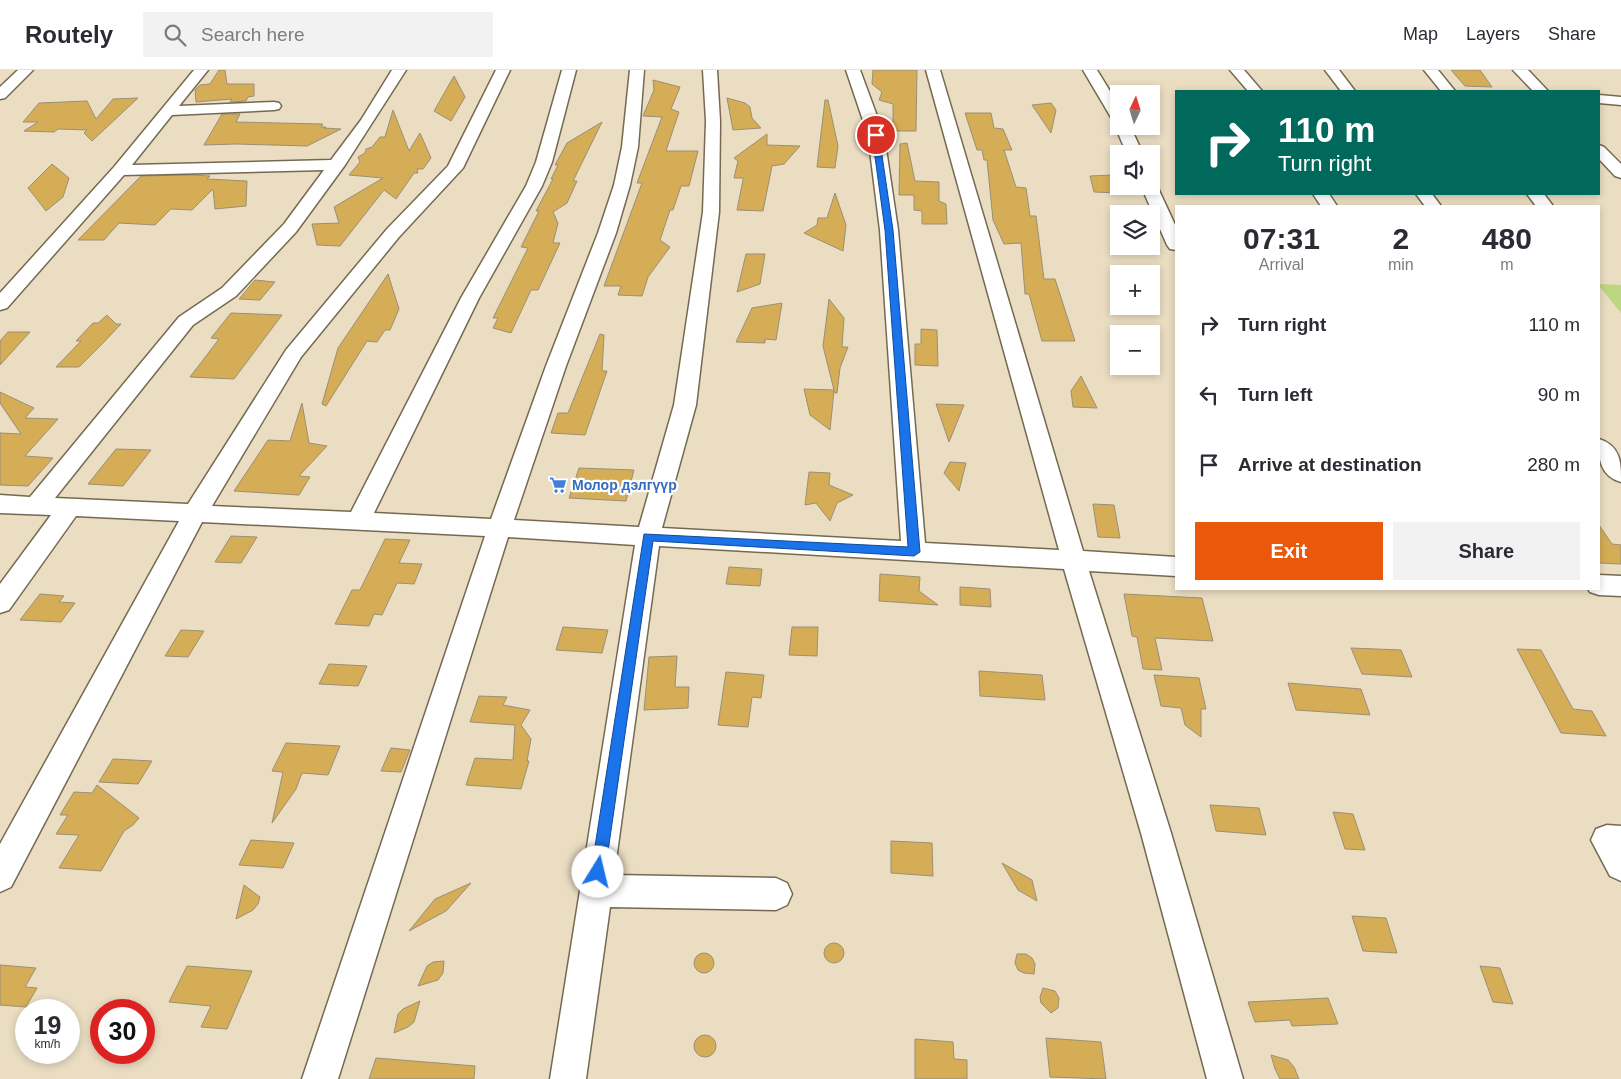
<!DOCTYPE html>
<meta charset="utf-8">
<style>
body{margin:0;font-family:Helvetica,sans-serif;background:#f2f2f3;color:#2b2b33;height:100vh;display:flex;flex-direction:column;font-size:19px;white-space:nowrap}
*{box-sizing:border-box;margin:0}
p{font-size:16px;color:#7c7c81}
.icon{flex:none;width:28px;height:28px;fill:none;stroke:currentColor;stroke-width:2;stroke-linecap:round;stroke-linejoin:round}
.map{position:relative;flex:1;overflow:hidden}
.panel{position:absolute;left:1175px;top:135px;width:425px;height:385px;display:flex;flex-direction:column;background:#fff;border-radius:0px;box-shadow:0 2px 8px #0003}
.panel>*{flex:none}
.top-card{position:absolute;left:1175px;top:20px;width:425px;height:105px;border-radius:0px;box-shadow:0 2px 8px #0003;background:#00695c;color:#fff;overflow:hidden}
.needle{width:32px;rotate:4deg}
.buttons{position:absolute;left:1110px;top:15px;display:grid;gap:10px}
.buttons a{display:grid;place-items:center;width:50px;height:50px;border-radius:0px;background:#fff;box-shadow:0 2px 8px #0003;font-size:25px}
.speed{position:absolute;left:15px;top:929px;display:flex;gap:10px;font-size:25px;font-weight:700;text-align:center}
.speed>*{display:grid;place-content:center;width:65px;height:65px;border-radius:50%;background:#fff;box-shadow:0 2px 8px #0003;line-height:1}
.speed small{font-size:12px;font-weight:400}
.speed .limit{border:8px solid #d22;background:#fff;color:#111}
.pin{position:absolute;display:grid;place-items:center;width:42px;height:42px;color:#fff;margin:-21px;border:2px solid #fff;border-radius:50%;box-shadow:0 1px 5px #0007}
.me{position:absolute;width:55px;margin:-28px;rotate:9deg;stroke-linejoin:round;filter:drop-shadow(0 0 4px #0008)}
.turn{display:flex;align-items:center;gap:18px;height:105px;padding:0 20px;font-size:22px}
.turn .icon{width:65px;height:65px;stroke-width:2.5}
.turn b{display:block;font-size:35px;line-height:42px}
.eta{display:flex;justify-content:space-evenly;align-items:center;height:85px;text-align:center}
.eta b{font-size:30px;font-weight:700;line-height:35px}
.cta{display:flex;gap:10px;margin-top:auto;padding:10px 20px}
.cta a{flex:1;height:58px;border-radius:0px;background:#ea580c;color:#fff;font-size:20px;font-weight:700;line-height:58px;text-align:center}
.cta a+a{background:#f2f2f3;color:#2b2b33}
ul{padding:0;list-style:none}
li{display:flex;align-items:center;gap:15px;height:70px;padding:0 20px}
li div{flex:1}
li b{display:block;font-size:19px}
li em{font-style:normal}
header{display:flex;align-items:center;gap:30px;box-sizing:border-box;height:70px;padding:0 25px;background:#fff;border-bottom:1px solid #e1e1e2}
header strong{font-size:24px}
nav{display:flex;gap:28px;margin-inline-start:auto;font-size:18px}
.search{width:350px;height:45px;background:#f2f2f3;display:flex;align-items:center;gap:12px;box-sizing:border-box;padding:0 18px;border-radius:0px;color:#7c7c81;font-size:19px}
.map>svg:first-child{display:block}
</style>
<header>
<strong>Routely</strong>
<div class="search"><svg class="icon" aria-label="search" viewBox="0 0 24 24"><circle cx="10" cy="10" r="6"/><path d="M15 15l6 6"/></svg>Search here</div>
<nav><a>Map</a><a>Layers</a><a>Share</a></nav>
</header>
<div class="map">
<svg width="1621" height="1009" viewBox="0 0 1621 1009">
<rect width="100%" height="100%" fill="#eaddc2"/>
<polygon fill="#bdd681" points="1599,214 1621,215 1621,243 1599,216"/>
<g fill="#d4ad56" stroke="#9b8f76">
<polygon points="219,0 225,0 227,14 254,14 254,26 248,27 246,31 230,32 232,29 196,32 195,20 200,15 210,14"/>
<polygon points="873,0 917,0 916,61 893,61 893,34 879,30 882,22 872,14"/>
<polygon points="1451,0 1480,0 1492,17 1465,16"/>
<polygon points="454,6 465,27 451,51 434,41"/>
<polygon points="653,10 680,17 671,39 679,42 666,81 698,81 689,116 681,116 673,140 670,140 660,170 670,177 648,207 642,226 618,225 621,216 604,216 642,113 637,113 662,47 643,46 654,20"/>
<polygon points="138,28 92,71 84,63 87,60 58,59 54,62 24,61 38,52 23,52 39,33 87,31 96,49 113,29"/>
<polygon points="727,28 745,33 750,37 752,48 761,58 733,60"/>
<polygon points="825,30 828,30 838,76 835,98 817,97"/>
<polygon points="1051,33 1056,40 1051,63 1032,35"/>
<polygon points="393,40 409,81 420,63 431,88 423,99 417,99 418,103 414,103 396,129 384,120 340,176 317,175 312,154 339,153 334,137 383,108 349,105 360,92 358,87 365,83 366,79 372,77 380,67 385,67"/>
<polygon points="965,43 991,43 994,58 1003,59 1012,80 1004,80 1016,117 1026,118 1030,146 1036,146 1044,209 1055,209 1075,271 1042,271 1029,224 1025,224 1021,173 1004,174 993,150 987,90 984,90 982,80 977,80"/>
<polygon points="222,44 240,44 236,52 323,54 321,57 326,57 324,58 341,59 307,76 236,74 204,75"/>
<polygon points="602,52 573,111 577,111 567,133 553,142 558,153 553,173 560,173 538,220 531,220 511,263 493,258 498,248 493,248 528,178 521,177 539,141 536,141 553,109 551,109 558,95 555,95 567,73"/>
<polygon points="767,64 767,75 800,76 784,94 772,96 763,141 737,140 743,110 743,108 734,108 738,91 734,88"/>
<polygon points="907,73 915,111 939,112 939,131 946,134 947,154 922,154 922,141 914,140 914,125 899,125 900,74"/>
<polygon points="52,94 69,108 63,127 46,141 28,118"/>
<polygon points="193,105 210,106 207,109 247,111 246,136 215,139 213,119 192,140 171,139 155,155 119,153 104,170 78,170 141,106"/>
<polygon points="1113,105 1118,123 1094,122 1090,106"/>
<polygon points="835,123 846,155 843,181 804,163 817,155 818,148 827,148"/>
<polygon points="746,184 765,184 760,214 737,222"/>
<polygon points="388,204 399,239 390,260 385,260 377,272 367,271 326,336 322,334 338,278"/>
<polygon points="255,210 275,212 260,230 239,229"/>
<polygon points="829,229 844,248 842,277 848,277 840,298 837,323 835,323 834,321 830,360 810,345 804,319 834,320 823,276"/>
<polygon points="782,233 776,270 765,269 765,273 736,272 752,238"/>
<polygon points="231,243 282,245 234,309 190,307 219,269 211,268"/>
<polygon points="107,245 116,254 121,254 104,272 79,297 56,297 81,271 76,271 93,253 98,253"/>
<polygon points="921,259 937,260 938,296 915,295 915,274 921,274"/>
<polygon points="8,262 30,262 0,295 0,271"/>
<polygon points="600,264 604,265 602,301 607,301 585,365 551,363 558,343 568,343"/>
<polygon points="1081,306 1097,338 1073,337 1071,321"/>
<polygon points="0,322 34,338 25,348 58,349 25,386 53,388 28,416 0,415 0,363 21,364 0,333"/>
<polygon points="302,333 309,373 327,376 299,406 310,407 299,425 234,421 268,370 290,371"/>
<polygon points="936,334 964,335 949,372"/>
<polygon points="116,379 151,380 123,416 88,414"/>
<polygon points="950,392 966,393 959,421 944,403"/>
<polygon points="579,398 634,400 626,431 569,428"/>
<polygon points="809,402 830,403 829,415 853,425 837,433 830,451 816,433 805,435"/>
<polygon points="1093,434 1114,435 1120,468 1098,467"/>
<polygon points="1599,455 1612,474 1621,475 1621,494 1599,493"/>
<polygon points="231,466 257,467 241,493 215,492"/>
<polygon points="385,469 410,470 399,493 422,494 414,514 397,513 382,545 374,544 369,556 335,554 352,520 360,520"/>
<polygon points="729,497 762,499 760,516 726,514"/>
<polygon points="880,504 920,507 919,521 938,535 879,531"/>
<polygon points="960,517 990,519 991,537 960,535"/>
<polygon points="40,524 64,526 59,532 75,533 61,552 20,550"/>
<polygon points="1124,524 1202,528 1213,571 1155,568 1162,600 1143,599 1137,567 1132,566"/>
<polygon points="563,557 608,560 602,583 556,580"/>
<polygon points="792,557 818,557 817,586 789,585"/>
<polygon points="181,560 204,561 188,587 165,586"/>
<polygon points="1351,578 1401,580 1412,607 1362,604"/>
<polygon points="1517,579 1541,580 1573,639 1592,641 1606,666 1561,663"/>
<polygon points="677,586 675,617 689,617 688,638 644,640 649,587"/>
<polygon points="329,594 367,596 358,616 319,614"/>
<polygon points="979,601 1042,605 1045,630 980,626"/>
<polygon points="726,602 764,605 761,628 752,627 748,657 718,655"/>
<polygon points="1154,605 1199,608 1206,639 1201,639 1201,667 1185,655 1181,638 1161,636"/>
<polygon points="1288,613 1361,619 1370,645 1296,640"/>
<polygon points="479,626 507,627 503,635 530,640 521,655 531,669 527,691 529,691 521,719 466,715 475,688 513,690 515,655 470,652"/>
<polygon points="286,673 340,676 328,705 302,703 296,719 272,753 283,702 272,701"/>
<polygon points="391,678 410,680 401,702 381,701"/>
<polygon points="113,689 152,691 138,714 99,712"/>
<polygon points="97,715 139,748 133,755 124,761 101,801 59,798 79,765 56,764 68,745 60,745 74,722 92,723"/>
<polygon points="1210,735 1259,738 1266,765 1216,761"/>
<polygon points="1333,742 1353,744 1365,780 1345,779"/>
<polygon points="251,770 294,773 283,798 239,795"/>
<polygon points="891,771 932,773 933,806 891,803"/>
<polygon points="1002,793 1032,810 1037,831 1018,820"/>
<polygon points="471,813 446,841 409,861 435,829"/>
<polygon points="244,815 260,827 258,834 253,840 236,849"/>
<polygon points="1352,846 1386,848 1397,883 1363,881"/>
<circle cx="834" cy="883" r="10"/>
<circle cx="704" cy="893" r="10"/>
<polygon points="1017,884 1026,884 1032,888 1035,894 1034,904 1024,903 1018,900 1015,893"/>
<polygon points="444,891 443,903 438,910 418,916 427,896 433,892"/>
<polygon points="0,895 36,898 25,917 37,918 26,937 0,935"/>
<polygon points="187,896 252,901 227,959 201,957 211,936 169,932"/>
<polygon points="1480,896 1500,898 1513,934 1493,932"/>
<polygon points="1043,918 1055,921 1059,928 1058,938 1051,943 1041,933 1040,927"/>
<polygon points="1328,928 1338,954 1292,956 1290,950 1255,952 1248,932"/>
<polygon points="420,931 414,952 408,957 394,963 398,944 403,939"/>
<circle cx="705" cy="976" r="11"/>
<polygon points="1046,968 1101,972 1106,1009 1050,1007"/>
<polygon points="915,969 953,972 954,989 967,990 967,1009 915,1009"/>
<polygon points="1271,985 1288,990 1294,997 1299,1009 1280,1009 1275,999"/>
<polygon points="376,988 475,996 474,1009 369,1009"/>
</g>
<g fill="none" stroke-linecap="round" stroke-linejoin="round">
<g stroke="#756a51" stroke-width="3">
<g id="street">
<polygon points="18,0 33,0 5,28 0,29 0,17"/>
<polygon points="194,0 208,0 179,36 274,32 279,33 281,36 279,39 274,40 172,45 132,95 331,90 361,50 392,0 406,0 345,95 296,162 236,226 193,255 55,428 188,434 286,280 387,159 448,96 496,0 510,0 463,98 399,167 301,287 212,436 351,442 461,228 526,116 536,92 562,0 576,0 552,92 542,116 479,228 374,443 491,449 546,296 598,163 614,115 622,77 630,0 644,0 638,77 630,115 616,163 566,296 514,450 639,457 674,335 703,142 706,51 703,0 717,0 720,51 719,142 696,335 662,458 901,471 880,160 868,65 846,0 860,0 884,65 898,160 925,473 1059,480 926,0 940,0 1083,481 1176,487 1176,506 1089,501 1171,763 1243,1009 1207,1009 1141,763 1064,499 659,476 614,805 776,808 787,813 792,824 787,835 776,840 610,837 586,1009 550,1009 635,475 508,467 338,1009 302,1009 485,466 202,452 11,817 0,822 0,774 179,451 76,446 9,540 0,543 0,514 51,445 0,443 0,425 30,427 179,247 222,218 284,154 324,100 124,105 7,238 0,240 0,223 114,97"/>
<polygon points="1083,0 1097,0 1119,36 1119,56 1130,56 1143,84 1127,84 1115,56 1117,53 1112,49"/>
<polygon points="1230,0 1244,0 1262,21 1248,21"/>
<polygon points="1325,0 1339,0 1355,21 1341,21"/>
<polygon points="1424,0 1438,0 1455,21 1441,21"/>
<polygon points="1513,0 1528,0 1548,21 1533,21"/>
<polygon points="1599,25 1621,27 1621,35 1599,33"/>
<polygon points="1599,75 1604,77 1621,94 1621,108 1615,106 1599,89"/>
<polygon points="1151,112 1157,116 1176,157 1176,180 1170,179 1167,175 1141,116 1151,116"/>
<polygon points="1313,124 1329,124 1337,136 1321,136"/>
<polygon points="1416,124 1432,124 1441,136 1425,136"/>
<polygon points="1527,124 1544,124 1553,136 1536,136"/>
<path d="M1599,369C1621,376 1621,393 1621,412C1600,406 1598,388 1599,369Z"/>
<polygon points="1599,505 1621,506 1621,526 1599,525 1590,522 1588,519 1599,519"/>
<polygon points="1607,755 1621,756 1621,811 1610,806 1591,770 1596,759"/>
</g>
</g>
<use href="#street" fill="#fff" fill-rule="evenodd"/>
</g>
<polygon fill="#1a73e8" stroke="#114b97" points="876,63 879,65 893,160 920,482 914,486 653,471 605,802 603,807 598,809 593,807 591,802 644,464 908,477 885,160 872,65"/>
<defs>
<g id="supermarket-bare" transform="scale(1.35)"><path d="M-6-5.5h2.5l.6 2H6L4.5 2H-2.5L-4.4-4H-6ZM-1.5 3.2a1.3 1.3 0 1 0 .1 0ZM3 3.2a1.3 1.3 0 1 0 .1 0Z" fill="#3f7fe0" stroke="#fff" stroke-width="2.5" paint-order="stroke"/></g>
</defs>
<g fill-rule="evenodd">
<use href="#supermarket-bare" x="558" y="415"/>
</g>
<g text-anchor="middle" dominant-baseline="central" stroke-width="4.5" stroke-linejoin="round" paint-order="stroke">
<g font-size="14" font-weight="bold" fill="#366cbe" stroke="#fff" text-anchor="start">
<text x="572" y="415">Молор дэлгүүр</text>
</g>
</g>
</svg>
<div class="buttons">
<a><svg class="needle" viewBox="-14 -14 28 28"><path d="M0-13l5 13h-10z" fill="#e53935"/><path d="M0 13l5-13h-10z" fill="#7c7c81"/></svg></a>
<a><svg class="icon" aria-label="sound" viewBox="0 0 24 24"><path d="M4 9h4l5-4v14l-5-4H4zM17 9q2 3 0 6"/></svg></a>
<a><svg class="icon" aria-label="layers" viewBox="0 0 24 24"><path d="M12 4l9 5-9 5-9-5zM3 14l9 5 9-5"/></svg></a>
<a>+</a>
<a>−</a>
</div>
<div class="speed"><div>19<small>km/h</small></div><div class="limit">30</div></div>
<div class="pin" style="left:876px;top:65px;background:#d93025"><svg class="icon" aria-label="arrive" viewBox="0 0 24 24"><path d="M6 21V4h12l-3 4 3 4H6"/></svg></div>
<svg class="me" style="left:598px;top:802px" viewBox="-20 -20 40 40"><circle r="19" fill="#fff"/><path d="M0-13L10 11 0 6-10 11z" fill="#1a73e8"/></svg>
<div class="top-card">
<div class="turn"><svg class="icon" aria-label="right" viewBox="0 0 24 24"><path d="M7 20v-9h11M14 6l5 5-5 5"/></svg><div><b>110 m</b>Turn right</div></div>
</div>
<section class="panel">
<div class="eta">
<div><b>07:31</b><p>Arrival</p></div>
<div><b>2</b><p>min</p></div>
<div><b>480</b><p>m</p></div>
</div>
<ul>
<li><svg class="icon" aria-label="right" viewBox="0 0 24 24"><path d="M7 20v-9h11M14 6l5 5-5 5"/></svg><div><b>Turn right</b></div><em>110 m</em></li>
<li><svg class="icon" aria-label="left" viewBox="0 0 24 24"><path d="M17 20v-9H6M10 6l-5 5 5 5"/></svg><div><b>Turn left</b></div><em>90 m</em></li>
<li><svg class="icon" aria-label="arrive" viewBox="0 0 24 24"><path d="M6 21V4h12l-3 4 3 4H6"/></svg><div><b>Arrive at destination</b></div><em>280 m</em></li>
</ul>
<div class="cta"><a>Exit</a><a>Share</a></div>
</section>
</div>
